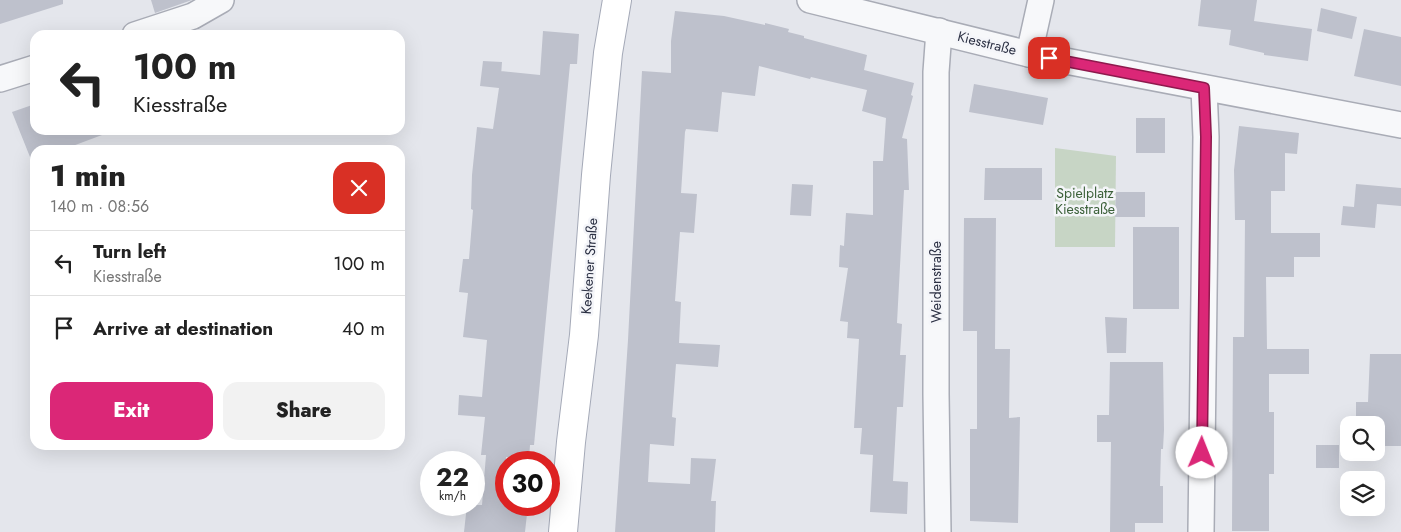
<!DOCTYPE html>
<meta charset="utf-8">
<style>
body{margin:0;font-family:Jost,sans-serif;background:#f2f2f2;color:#222;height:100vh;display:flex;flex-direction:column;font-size:19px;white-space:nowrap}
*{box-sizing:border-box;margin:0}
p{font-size:16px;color:#767676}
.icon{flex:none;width:28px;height:28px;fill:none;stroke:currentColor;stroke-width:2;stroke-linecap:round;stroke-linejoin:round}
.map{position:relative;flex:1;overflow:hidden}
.panel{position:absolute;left:30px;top:145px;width:375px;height:305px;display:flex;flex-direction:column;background:#fff;border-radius:15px;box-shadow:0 5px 20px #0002}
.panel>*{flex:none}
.hud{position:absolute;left:30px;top:30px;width:375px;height:105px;border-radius:15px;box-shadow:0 5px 20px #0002;background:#fff;color:#222;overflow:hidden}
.buttons{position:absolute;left:1340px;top:416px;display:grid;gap:10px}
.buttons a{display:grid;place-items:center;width:45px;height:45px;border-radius:10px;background:#fff;box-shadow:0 5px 20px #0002;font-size:25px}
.speed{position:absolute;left:420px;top:451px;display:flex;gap:10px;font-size:25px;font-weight:700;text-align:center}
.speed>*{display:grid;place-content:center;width:65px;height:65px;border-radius:50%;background:#fff;box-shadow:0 5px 20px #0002;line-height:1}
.speed small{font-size:12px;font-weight:400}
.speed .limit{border:8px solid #d22;background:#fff;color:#111}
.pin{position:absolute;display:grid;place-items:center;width:42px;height:42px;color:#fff;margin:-21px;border-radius:10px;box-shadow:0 2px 8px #0006}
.me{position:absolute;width:55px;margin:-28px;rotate:1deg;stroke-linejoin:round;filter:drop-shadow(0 0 4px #0008)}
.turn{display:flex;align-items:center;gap:18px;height:105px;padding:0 20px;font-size:22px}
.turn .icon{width:65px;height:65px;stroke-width:2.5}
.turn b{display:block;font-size:35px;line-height:42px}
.round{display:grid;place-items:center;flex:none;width:52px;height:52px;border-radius:15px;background:#f2f2f2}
.head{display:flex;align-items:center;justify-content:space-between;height:85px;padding:0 20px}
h1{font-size:30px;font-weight:800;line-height:38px}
.button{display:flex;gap:10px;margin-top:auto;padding:10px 20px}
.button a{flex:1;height:58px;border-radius:15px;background:#db2777;color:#fff;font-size:20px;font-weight:800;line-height:58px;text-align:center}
.button a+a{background:#f2f2f2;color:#222}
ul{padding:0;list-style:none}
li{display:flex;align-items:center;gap:15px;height:65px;padding:0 20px;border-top:1px solid #e0e0e0}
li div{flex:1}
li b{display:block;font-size:19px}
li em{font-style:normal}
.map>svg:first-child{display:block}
</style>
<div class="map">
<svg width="1401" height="532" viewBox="0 0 1401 532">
<rect width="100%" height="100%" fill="#e4e6ec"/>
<polygon fill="#c7d5c5" points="1055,148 1116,156 1115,247 1055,247"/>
<g fill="#bec1cc">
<polygon points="0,0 63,0 63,4 0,24"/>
<polygon points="151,0 192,0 155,13"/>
<polygon points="1201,0 1257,0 1254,21 1312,29 1308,61 1264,55 1264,53 1229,45 1231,30 1198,26"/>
<polygon points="1321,8 1357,17 1352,39 1317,31"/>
<polygon points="675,11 724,16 765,25 765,23 789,29 788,32 804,36 804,38 867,55 864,70 914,83 911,95 913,96 902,138 907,139 909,190 904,190 897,323 902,324 900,355 906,355 903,407 897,407 893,481 908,482 907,514 870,512 873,455 860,454 862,428 854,428 859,339 847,338 848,322 840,321 848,268 839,267 840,245 844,246 846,213 873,215 873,161 883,161 886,118 862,111 867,90 811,77 810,79 759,66 755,96 722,92 718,132 686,129 685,132 681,193 697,194 694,233 680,232 675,301 681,302 679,343 720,345 718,367 676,364 672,417 676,418 674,446 650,444 648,482 690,484 691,458 716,459 711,501 716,501 715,532 615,532 628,340 642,71 671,73 671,41"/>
<polygon points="1364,29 1401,37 1401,86 1354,76"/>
<polygon points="543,31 579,34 577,64 570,64 534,445 530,445 529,459 506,457 506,505 528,505 525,532 464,532 467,505 482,505 486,455 481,455 485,417 458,415 459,395 482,397 487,340 463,337 468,293 459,292 463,259 469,259 473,210 471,209 472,175 477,127 493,129 499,88 480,86 483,61 502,62 501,76 501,71 540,75"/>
<polygon points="974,84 1048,98 1043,125 969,112"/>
<polygon points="35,104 35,130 110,130 110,132 62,150 35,150 34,167 12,112"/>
<rect x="1136" y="118" width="29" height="35"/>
<polygon points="1239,126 1299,133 1297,154 1285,153 1285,191 1271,191 1271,233 1320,233 1320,257 1294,257 1294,277 1266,277 1267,349 1309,349 1309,374 1269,374 1269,412 1274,412 1274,474 1269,474 1269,531 1232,531 1233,337 1244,337 1245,220 1235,220 1234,170"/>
<polygon points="985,168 1042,168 1042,200 984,200"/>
<polygon points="792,184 813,185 811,216 790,215"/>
<polygon points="1356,184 1401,188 1401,206 1377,204 1375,228 1341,225 1343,206 1354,207"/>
<polygon points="1116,192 1145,192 1145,217 1115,217"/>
<polygon points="964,218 996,218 995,349 1010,349 1009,418 1020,417 1018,523 970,521 970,429 977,429 977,331 963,331"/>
<rect x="1133" y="227" width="46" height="82"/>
<polygon points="1105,317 1127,318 1126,353 1107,353"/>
<polygon points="1370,354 1401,354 1401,446 1376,446 1376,425 1356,425 1356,402 1368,402"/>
<polygon points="1110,362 1163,362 1164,430 1163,449 1161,449 1160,486 1163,486 1163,523 1135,523 1135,532 1110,532 1111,442 1097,442 1097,415 1109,415"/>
<rect x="1316" y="445" width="23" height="23"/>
</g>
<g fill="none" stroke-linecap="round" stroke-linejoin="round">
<g stroke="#a9acb6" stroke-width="28">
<g id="minor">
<polyline points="810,0 1029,54 1401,125"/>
<polyline points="135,35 193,16 221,0"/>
<polyline points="1029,54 1041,0"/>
<polyline points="0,79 35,68"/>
<polyline points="938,532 936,394 936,72 939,31"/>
<polyline points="1201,532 1206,137 1204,88"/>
</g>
</g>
<g stroke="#a4a9b7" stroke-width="30">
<polyline id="major" points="563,532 571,442 584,335 596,175 608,53 617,0"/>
</g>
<use href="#minor" stroke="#f7f8fa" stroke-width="25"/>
<use href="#major" stroke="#fff" stroke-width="28"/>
</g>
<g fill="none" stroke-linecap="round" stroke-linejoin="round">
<g stroke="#8e194d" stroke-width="12">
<polyline id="route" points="1049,58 1204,88 1206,137 1202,453"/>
</g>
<use href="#route" stroke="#db2777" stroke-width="9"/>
</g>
<g text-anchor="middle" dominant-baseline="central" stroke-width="5" stroke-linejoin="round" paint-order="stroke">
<g font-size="14" fill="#2c3144" stroke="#f4f5f9">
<text transform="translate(987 43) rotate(14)">Kiesstraße</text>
<text transform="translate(589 266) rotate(-86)">Keekener Straße</text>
<text transform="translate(936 282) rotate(-90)">Weidenstraße</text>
</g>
<g font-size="14" fill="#3b6039" stroke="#f4f5f9">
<text x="1085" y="193">Spielplatz<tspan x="1085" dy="16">Kiesstraße</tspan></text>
</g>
</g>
</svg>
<div class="buttons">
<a><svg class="icon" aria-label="search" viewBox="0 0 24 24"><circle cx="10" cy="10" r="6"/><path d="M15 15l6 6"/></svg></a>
<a><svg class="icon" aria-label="layers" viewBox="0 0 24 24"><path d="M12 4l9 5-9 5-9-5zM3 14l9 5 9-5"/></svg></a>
</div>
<div class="speed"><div>22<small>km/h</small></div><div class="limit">30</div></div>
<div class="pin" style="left:1049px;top:58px;background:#d93025"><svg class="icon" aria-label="arrive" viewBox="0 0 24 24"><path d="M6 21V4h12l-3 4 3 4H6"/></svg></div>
<svg class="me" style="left:1202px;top:453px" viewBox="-20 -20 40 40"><circle r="19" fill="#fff"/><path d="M0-13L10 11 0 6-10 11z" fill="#db2777"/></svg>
<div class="hud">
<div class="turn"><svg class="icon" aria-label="left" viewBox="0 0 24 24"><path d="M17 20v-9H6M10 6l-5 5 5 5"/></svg><div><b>100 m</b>Kiesstraße</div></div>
</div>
<section class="panel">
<div class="head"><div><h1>1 min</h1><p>140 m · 08:56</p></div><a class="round" style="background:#d93025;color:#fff"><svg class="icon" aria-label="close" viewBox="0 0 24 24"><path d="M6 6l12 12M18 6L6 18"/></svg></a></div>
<ul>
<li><svg class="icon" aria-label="left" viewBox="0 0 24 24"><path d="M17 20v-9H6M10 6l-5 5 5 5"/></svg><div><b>Turn left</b><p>Kiesstraße</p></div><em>100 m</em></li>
<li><svg class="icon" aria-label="arrive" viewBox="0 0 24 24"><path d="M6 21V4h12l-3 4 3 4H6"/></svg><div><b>Arrive at destination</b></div><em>40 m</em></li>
</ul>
<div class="button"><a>Exit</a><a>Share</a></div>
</section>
</div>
